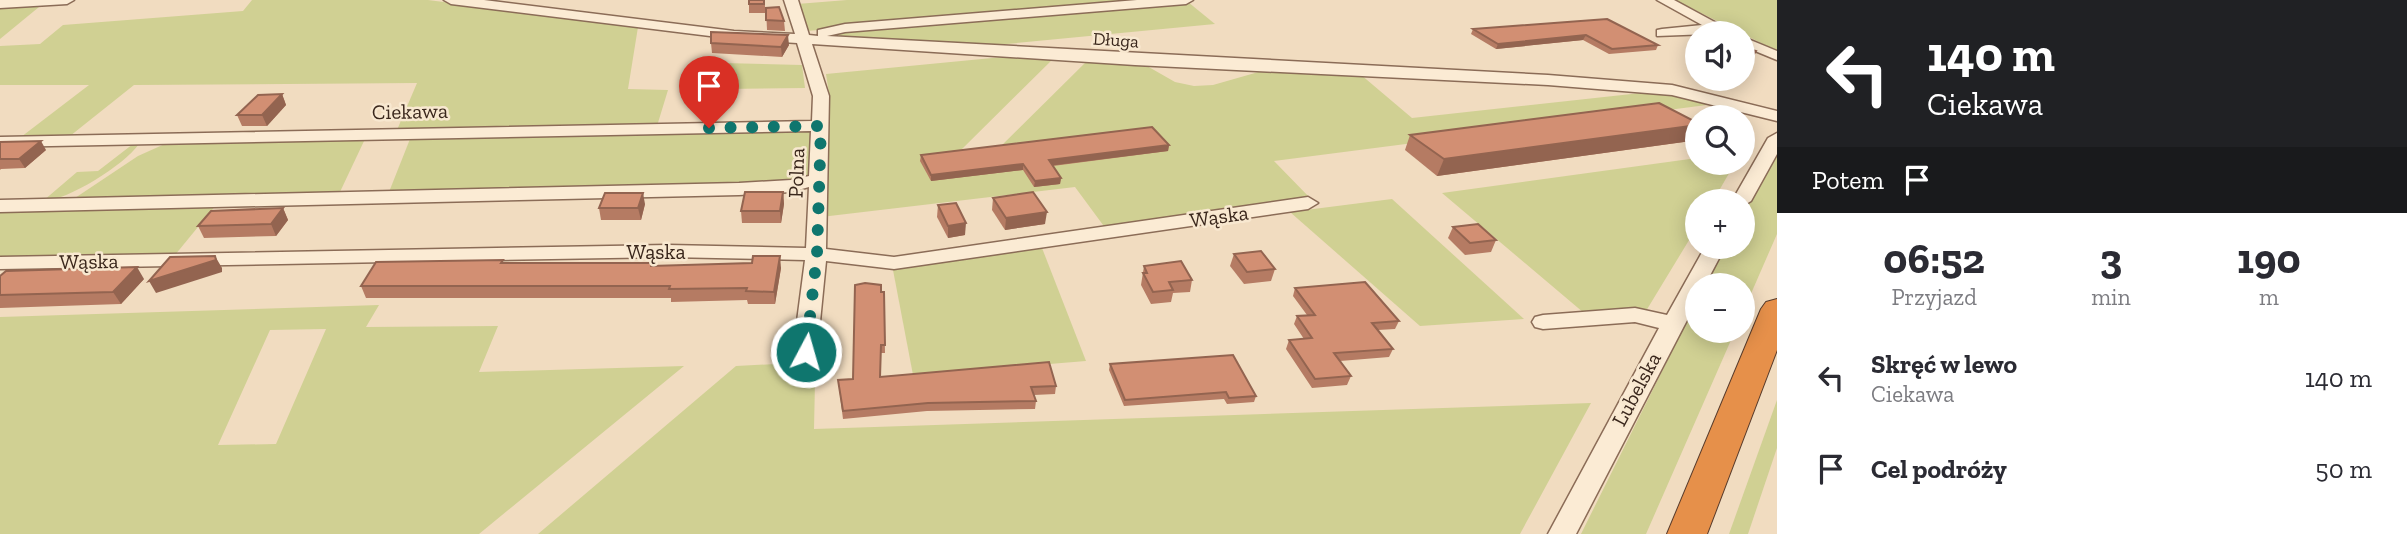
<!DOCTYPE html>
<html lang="pl">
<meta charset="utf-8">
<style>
body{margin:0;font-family:"Zilla Slab",serif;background:#f7f7f7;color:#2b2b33;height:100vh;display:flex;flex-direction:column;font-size:26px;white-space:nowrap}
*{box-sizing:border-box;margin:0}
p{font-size:23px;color:#7c7c81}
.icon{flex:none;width:38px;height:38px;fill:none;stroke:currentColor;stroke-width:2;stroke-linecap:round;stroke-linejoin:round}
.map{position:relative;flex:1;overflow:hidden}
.sheet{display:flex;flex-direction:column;background:#fff;width:630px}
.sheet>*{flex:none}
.hud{background:#202124;color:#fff;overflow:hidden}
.fabs{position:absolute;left:1685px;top:21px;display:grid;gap:14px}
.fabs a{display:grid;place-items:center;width:70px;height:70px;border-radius:50%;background:#fff;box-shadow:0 4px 18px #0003;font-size:35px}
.pin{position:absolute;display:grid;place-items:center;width:60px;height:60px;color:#fff;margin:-72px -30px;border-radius:50% 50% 50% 0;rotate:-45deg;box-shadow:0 0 7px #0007}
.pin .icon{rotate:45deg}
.me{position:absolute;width:77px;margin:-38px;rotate:6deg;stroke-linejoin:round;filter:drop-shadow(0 0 5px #0008)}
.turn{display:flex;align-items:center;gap:24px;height:147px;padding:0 35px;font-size:32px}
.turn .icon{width:91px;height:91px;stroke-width:2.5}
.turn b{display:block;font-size:49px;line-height:60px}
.then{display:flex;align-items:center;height:66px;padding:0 35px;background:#0003;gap:14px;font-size:26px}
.eta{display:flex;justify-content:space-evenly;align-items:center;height:119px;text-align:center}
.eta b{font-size:42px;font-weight:700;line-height:49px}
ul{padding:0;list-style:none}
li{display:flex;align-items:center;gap:21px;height:91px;padding:0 35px}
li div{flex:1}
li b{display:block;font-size:26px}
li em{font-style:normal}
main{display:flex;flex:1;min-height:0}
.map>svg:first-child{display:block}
</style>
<main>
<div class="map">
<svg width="1777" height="534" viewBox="0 0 1777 534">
<rect width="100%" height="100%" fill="#f1dcc0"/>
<g fill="#d0d093" fill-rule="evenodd">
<polygon points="252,0 428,0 638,27 628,89 668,90 657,126 397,130 417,83 134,85 70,136 21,137 89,85 0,85 0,46 40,44 63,25 243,11"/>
<polygon points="847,0 1155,0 807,31 797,4"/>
<polygon points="1675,0 1777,0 1777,51"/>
<polygon points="1188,2 1215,24 975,47 832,36 836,32"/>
<polygon points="46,5 39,7 0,39 0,8"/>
<polygon points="1013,56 1053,59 961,150 1000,147 1087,61 1147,66 1175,82 1194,86 1213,85 1262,71 1360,74 1412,118 1659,91 1722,103 1274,161 1311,199 1106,229 1075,187 821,217 823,142 830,100 826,74"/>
<polygon points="723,63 802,65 805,88 723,89"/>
<polygon points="815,131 812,174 790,182 389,192 410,139"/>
<polygon points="365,139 339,194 72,200 138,156 167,143"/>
<path d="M133,144H139C124,165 69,200 43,201L77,172L98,171Z"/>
<polygon points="1777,152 1777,234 1743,312 1743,285 1706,285 1725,247 1743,247 1743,214"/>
<polygon points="1697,158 1698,163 1735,163 1713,201 1698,201 1697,227 1646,311 1584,313 1442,193"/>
<polygon points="1392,199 1524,319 1420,326 1290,212"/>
<polygon points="216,205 175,255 0,258 0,210"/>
<polygon points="1042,248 1086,361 913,375 893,270"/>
<polygon points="1697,301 1698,331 1735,331 1646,534 1581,534"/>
<path d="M379,305L366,327L498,326L479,372L684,366L479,534H0V317ZM326,329L276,444L218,445L270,330Z"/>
<polygon points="796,363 796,383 815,382 814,429 1591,403 1520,534 538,534 736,366"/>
<polygon points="1777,400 1777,448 1748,534 1729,534"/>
</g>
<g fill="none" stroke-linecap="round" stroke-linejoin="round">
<g stroke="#8b6c57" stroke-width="3">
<g id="minor">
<polygon points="0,0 74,0 67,4 0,8"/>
<polygon points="444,0 484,0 734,31 795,34 784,0 798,0 809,35 818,36 818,30 845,24 1137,0 1193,0 1186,4 845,32 827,36 1548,75 1672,85 1777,111 1777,121 1672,95 1548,85 1135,65 812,44 829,96 826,249 894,257 1308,197 1318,203 1308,209 894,269 826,261 817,352 813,358 797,358 793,352 805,260 668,257 0,269 0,257 668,245 806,248 809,187 791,192 739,195 0,212 0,200 739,183 791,180 809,176 811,131 0,147 0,137 812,121 813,96 797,43 734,39 451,4"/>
<polygon points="1657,0 1674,0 1735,33 1657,36 1657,30 1662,29 1702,25"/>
<polygon points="1743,37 1777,51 1777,60 1743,46"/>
<polygon points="1777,133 1777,154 1751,201 1743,206 1743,201 1732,201 1768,138"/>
<polygon points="1705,247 1725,247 1705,285 1698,285 1698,299 1576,534 1548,534 1659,328 1635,322 1543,329 1535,327 1532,322 1535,317 1543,315 1635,308 1667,315"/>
</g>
</g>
<g stroke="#583b2b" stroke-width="2">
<polygon id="highway" points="1777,299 1777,350 1707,534 1667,534 1761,309 1766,302"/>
</g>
<use href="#minor" fill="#fbebd4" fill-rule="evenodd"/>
<use href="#highway" fill="#e6904a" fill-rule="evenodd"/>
</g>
<g fill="#b57b63">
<rect x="749" y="0" width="16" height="13"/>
<polygon points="766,8 784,21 785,31 767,30"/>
<polygon points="1607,19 1658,45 1656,50 1609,54 1583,40 1496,49 1471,34 1473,29"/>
<polygon points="711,43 789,45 782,57 712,53"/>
<polygon points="282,94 286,105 267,126 242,126 237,115"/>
<polygon points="1410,135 1691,141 1437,176 1405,150"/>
<polygon points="0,142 46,150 25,168 1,169 0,170"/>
<polygon points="1169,145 1168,151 1053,166 1061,178 1060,184 1034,187 1023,170 931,181 920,161 921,155"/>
<polygon points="783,192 784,204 781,223 742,223 741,211"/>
<polygon points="993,198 1045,224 1005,230 992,210"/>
<polygon points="645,204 641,220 601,220 599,208"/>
<polygon points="938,205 965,235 948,238 937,217"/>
<polygon points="283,208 288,220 276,236 204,238 198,226"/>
<polygon points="1453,227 1496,240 1491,252 1465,255 1448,238"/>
<polygon points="1234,254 1275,269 1271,281 1244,284 1230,266"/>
<polygon points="503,260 503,263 781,268 775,304 748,304 747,300 671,302 671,298 366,298 361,286"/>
<polygon points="1144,266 1192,280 1190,292 1173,293 1171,302 1151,304 1141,285"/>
<polygon points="0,276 144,279 121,304 0,308"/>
<polygon points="1295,288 1399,321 1395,329 1378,330 1393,349 1389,357 1340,361 1351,376 1347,385 1312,388 1286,349 1289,340 1304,339 1294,324 1297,316 1307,315 1293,296"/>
<polygon points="881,292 884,292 885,353 881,353 880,377 1056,386 1055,394 1034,395 1036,401 1035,409 927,411 843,419 838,380 853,379"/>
<polygon points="1110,364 1256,396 1254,402 1227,404 1224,399 1124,406 1109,370"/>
</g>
<g fill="#936450">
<polygon points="788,35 789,45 782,57 781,47"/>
<polygon points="1586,35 1583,40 1496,49 1498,44"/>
<polygon points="282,94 286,105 267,126 262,115"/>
<polygon points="1698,125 1698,130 1691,141 1437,176 1444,159"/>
<polygon points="41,141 46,150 25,168 19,159"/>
<polygon points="1169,145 1168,151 1048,166 1049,160"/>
<polygon points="1023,164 1023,170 931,181 931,175"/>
<polygon points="1061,178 1060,184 1034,187 1035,181"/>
<polygon points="783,192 784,204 781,223 780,211"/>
<polygon points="643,193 645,204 641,220 638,208"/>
<polygon points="283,208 288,220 276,236 271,224"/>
<polygon points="1047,212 1045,224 1005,230 1006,218"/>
<polygon points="966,223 965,235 948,238 948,226"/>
<polygon points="215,256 222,268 222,272 156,293 149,281"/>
<polygon points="780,256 781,268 775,304 774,292"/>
<polygon points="137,267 144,279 121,304 113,292"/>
</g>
<g fill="#d28f73" stroke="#936450" stroke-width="2">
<rect x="749" y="0" width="15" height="4"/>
<polygon points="779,7 784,21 766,20 766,8"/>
<polygon points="1607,19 1658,45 1612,49 1586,35 1498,44 1473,29"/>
<polygon points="711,32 788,35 781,47 711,43"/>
<polygon points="1743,47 1756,51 1743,69"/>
<polygon points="282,94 262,115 237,115 258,95"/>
<polygon points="1659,103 1698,123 1698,125 1444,159 1410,135"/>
<polygon points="1152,127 1169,145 1049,160 1061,178 1035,181 1023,164 931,175 921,155"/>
<polygon points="41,141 19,159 0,159 0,142"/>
<polygon points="745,192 783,192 780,211 741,211"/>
<polygon points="1033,192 1047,212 1006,218 993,198"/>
<polygon points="605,193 643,193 638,208 599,208"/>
<polygon points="956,203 966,223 948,226 938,205"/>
<polygon points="283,208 271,224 198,226 211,211"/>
<polygon points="1478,224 1496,240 1470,243 1453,227"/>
<polygon points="1261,251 1275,269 1247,272 1234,254"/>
<polygon points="215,256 216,260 149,281 170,257"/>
<polygon points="753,256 780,256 774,292 746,291 747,288 669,289 670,286 361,286 376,262 503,260 501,263 651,263 651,266 752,263"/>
<polygon points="1181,261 1192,280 1169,282 1173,290 1153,292 1143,273 1147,273 1144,266"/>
<polygon points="137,267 113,292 0,295 0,276 6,271"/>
<polygon points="1365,282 1399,321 1372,323 1393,349 1334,353 1351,376 1315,379 1289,340 1312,338 1297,316 1315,315 1295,288"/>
<polygon points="865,283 881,285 881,292 884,292 885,345 881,345 880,377 1049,362 1056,386 1031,387 1036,401 928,403 843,411 838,380 853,379 855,285"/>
<polygon points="1233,355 1256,396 1229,398 1226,392 1125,400 1110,364"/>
</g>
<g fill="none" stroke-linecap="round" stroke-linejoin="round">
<polyline stroke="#0f766e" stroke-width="12" stroke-dasharray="0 21.6" points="709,128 821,126 817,254 806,352"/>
</g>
<g text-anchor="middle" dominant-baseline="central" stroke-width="5" stroke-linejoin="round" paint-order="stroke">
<g font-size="18" fill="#3a271c" stroke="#f8e8d0">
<text transform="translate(1116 40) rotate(4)">Długa</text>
</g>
<g font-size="21" fill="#3a271c" stroke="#f8e8d0">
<text transform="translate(410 111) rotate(-1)">Ciekawa</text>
<text transform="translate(796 173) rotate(-88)">Polna</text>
<text transform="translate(1219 216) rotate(-8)">Wąska</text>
<text x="656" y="251">Wąska</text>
<text transform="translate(89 261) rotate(-1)">Wąska</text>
<text transform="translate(1636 389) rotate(-62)">Lubelska</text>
</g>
</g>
</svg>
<div class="fabs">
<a><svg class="icon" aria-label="sound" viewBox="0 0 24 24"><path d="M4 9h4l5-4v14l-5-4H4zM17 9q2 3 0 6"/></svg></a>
<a><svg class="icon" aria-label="search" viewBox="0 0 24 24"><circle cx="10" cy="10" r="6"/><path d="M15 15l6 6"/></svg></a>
<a>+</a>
<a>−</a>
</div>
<div class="pin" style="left:709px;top:128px;background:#d93025"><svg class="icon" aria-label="arrive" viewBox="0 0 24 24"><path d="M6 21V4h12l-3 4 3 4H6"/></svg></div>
<svg class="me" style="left:806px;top:352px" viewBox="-20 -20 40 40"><circle r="17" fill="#0f766e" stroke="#fff" stroke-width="3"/><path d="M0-11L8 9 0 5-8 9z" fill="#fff"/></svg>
</div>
<section class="sheet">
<div class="hud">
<div class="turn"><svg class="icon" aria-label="left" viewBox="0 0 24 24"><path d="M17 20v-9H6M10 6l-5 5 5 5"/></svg><div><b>140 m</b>Ciekawa</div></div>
<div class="then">Potem<svg class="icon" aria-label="arrive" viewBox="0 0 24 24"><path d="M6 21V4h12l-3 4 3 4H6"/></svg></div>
</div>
<div class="eta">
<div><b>06:52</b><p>Przyjazd</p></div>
<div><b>3</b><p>min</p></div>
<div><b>190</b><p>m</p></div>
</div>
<ul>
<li><svg class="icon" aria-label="left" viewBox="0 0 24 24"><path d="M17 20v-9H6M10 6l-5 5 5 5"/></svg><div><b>Skręć w lewo</b><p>Ciekawa</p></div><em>140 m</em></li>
<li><svg class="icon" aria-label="arrive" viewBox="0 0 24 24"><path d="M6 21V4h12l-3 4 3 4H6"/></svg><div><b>Cel podróży</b></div><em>50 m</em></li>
</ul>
</section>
</main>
